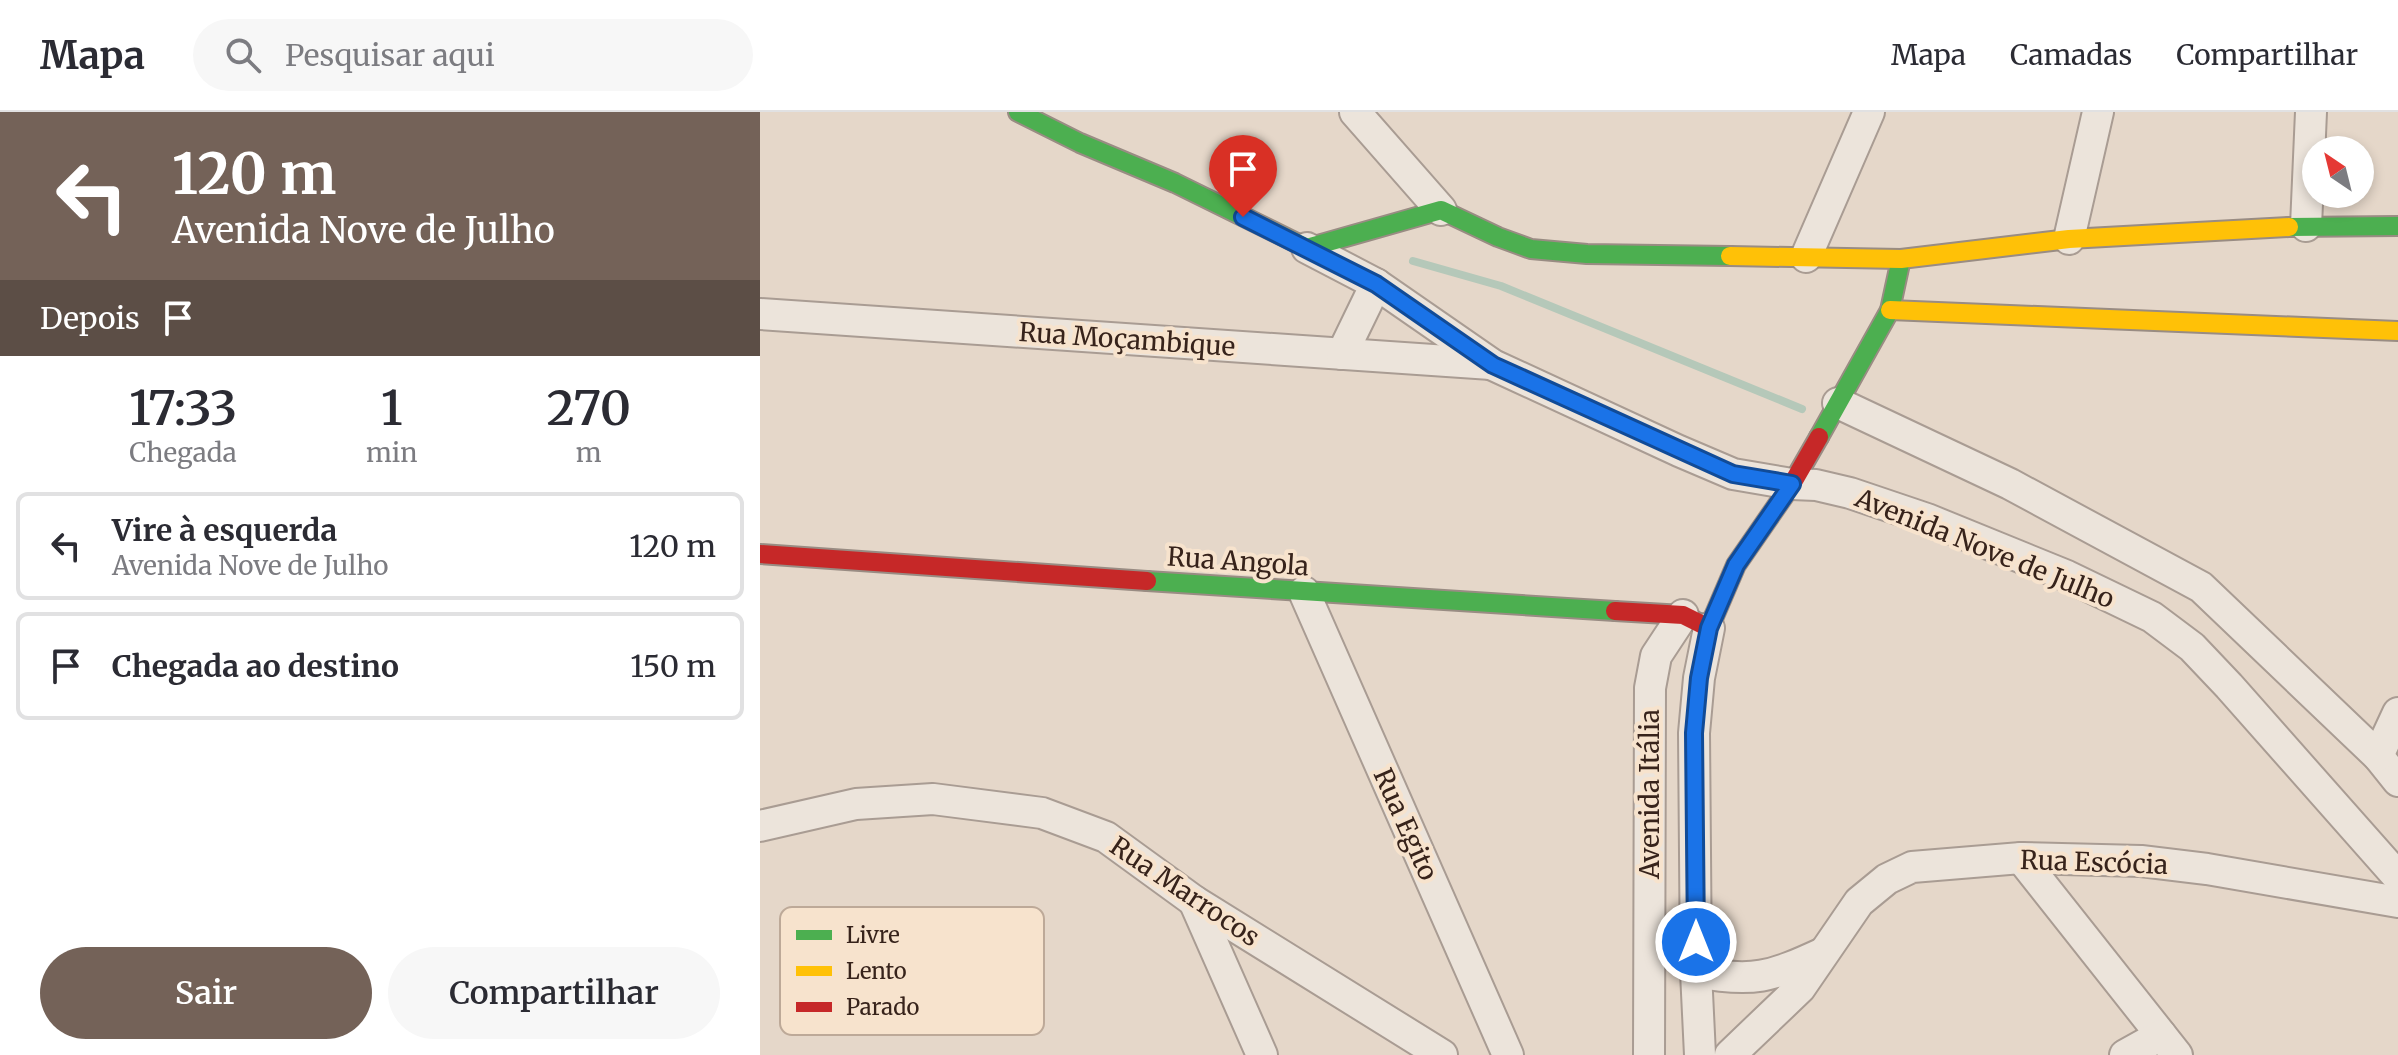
<!DOCTYPE html>
<html lang="pt">
<meta charset="utf-8">
<style>
body{margin:0;font-family:Merriweather,serif;background:#f7f7f7;color:#2b2b33;height:100vh;display:flex;flex-direction:column;font-size:30px;white-space:nowrap}
*{box-sizing:border-box;margin:0}
p{font-size:26px;color:#7c7c81}
.icon{flex:none;width:44px;height:44px;fill:none;stroke:currentColor;stroke-width:2;stroke-linecap:round;stroke-linejoin:round}
.map{position:relative;flex:1;overflow:hidden}
.sheet{display:flex;flex-direction:column;background:#fff;width:760px}
.sheet>*{flex:none}
.guide{background:#746258;color:#fff;overflow:hidden}
.needle{width:52px;rotate:325deg}
.tools{position:absolute;left:1542px;top:24px;display:grid;gap:16px}
.tools a{display:grid;place-items:center;width:72px;height:72px;border-radius:50%;background:#fff;box-shadow:0 4px 12px #0003;font-size:40px}
.pin{position:absolute;display:grid;place-items:center;width:68px;height:68px;color:#fff;margin:-82px -34px;border-radius:50% 50% 50% 0;rotate:-45deg;box-shadow:0 0 8px #0007}
.pin .icon{rotate:45deg}
.me{position:absolute;width:88px;margin:-44px;rotate:0deg;stroke-linejoin:round;filter:drop-shadow(0 0 6px #0008)}
.turn{display:flex;align-items:center;gap:28px;height:168px;padding:0 40px;font-size:36px}
.turn .icon{width:104px;height:104px;stroke-width:2.5}
.turn b{display:block;font-size:56px;line-height:68px}
.then{display:flex;align-items:center;height:76px;padding:0 40px;background:#0003;gap:16px;font-size:30px}
.eta{display:flex;justify-content:space-evenly;align-items:center;height:136px;text-align:center}
.eta b{font-size:48px;font-weight:600;line-height:56px}
.action{display:flex;gap:16px;margin-top:auto;padding:16px 40px}
.action a{flex:1;height:92px;border-radius:48px;background:#746258;color:#fff;font-size:32px;font-weight:600;line-height:92px;text-align:center}
.action a+a{background:#f7f7f7;color:#2b2b33}
ul{padding:0;list-style:none}
li{display:flex;align-items:center;gap:24px;height:108px;margin:0 16px 12px;padding:0 24px;border:4px solid #e1e1e2;border-radius:12px}
li div{flex:1}
li b{display:block;font-size:30px}
li em{font-style:normal}
header{display:flex;align-items:center;gap:48px;box-sizing:border-box;height:112px;padding:0 40px;background:#fff;border-bottom:2px solid #e1e1e2}
header strong{font-size:38px}
nav{display:flex;gap:44px;margin-inline-start:auto;font-size:28px}
.search{width:560px;height:72px;background:#f7f7f7;display:flex;align-items:center;gap:20px;box-sizing:border-box;padding:0 28px;border-radius:44px;color:#7c7c81;font-size:30px}
main{display:flex;flex:1;min-height:0}
.map>svg:first-child{display:block}
</style>
<header>
<strong>Mapa</strong>
<div class="search"><svg class="icon" aria-label="search" viewBox="0 0 24 24"><circle cx="10" cy="10" r="6"/><path d="M15 15l6 6"/></svg>Pesquisar aqui</div>
<nav><a>Mapa</a><a>Camadas</a><a>Compartilhar</a></nav>
</header>
<main>
<section class="sheet">
<div class="guide">
<div class="turn"><svg class="icon" aria-label="left" viewBox="0 0 24 24"><path d="M17 20v-9H6M10 6l-5 5 5 5"/></svg><div><b>120 m</b>Avenida Nove de Julho</div></div>
<div class="then">Depois<svg class="icon" aria-label="arrive" viewBox="0 0 24 24"><path d="M6 21V4h12l-3 4 3 4H6"/></svg></div>
</div>
<div class="eta">
<div><b>17:33</b><p>Chegada</p></div>
<div><b>1</b><p>min</p></div>
<div><b>270</b><p>m</p></div>
</div>
<ul>
<li><svg class="icon" aria-label="left" viewBox="0 0 24 24"><path d="M17 20v-9H6M10 6l-5 5 5 5"/></svg><div><b>Vire à esquerda</b><p>Avenida Nove de Julho</p></div><em>120 m</em></li>
<li><svg class="icon" aria-label="arrive" viewBox="0 0 24 24"><path d="M6 21V4h12l-3 4 3 4H6"/></svg><div><b>Chegada ao destino</b></div><em>150 m</em></li>
</ul>
<div class="action"><a>Sair</a><a>Compartilhar</a></div>
</section>
<div class="map">
<svg width="1638" height="943" viewBox="0 0 1638 943">
<rect width="100%" height="100%" fill="#e5d7c9"/>
<g fill="none" stroke-linecap="round" stroke-linejoin="round">
<polyline stroke="#b5c8b9" stroke-width="8" points="653,149 741,174 1042,297"/>
<g stroke="#a99c93" stroke-width="34">
<g id="street">
<polyline points="595,0 681,98"/>
<polyline points="1546,114 1551,0"/>
<polyline points="1309,127 1338,0"/>
<polyline points="547,136 616,172 733,253 919,339 973,362 1032,372 1056,373 1090,381 1167,407 1307,464 1392,505 1432,535 1469,574 1638,765"/>
<polyline points="1046,145 1109,0"/>
<polyline points="0,202 731,252"/>
<polyline points="582,242 616,172"/>
<polyline points="1078,291 1250,372 1441,475 1618,644 1638,669"/>
<polyline points="544,480 748,943"/>
<polyline points="1618,644 1638,601"/>
<polyline points="0,714 96,692 173,687 282,701 346,725 434,789 682,943"/>
<polyline points="1261,746 1417,943"/>
<polyline points="434,789 502,943"/>
<path d="M936,860C993,871 1011,865 1063,841"/>
<polyline points="889,943 890,576 896,544 923,503"/>
<polyline points="940,943 936,860 934,621 939,566 949,516"/>
<polyline points="970,943 1040,876 1099,790 1127,767 1152,755 1261,746 1381,749 1447,757 1638,790"/>
<polyline points="1365,943 1401,923"/>
</g>
</g>
<g stroke="#998c83" stroke-width="22">
<g id="fast">
<polyline points="258,0 320,31 415,71 547,136 681,98 738,125 771,137 827,142 970,144"/>
<polyline points="1529,115 1638,114"/>
<polyline points="1059,325 1130,198 1141,147"/>
<polyline points="387,469 855,499"/>
</g>
</g>
<g stroke="#998c83" stroke-width="22">
<g id="slow">
<polyline points="970,144 1141,147 1309,127 1529,115"/>
<polyline points="1130,198 1638,219"/>
</g>
</g>
<g stroke="#998c83" stroke-width="22">
<g id="jam">
<polyline points="0,442 387,469"/>
<polyline points="855,499 923,503 949,516 976,453 1032,372 1059,325"/>
</g>
</g>
<use href="#street" stroke="#ece4db" stroke-width="30"/>
<use href="#fast" stroke="#4caf50" stroke-width="18"/>
<use href="#slow" stroke="#ffc107" stroke-width="18"/>
<use href="#jam" stroke="#c62828" stroke-width="18"/>
</g>
<g fill="none" stroke-linecap="round" stroke-linejoin="round">
<g stroke="#114b97" stroke-width="20">
<polyline id="route" points="483,105 616,172 733,253 973,362 1032,372 976,453 949,516 939,566 934,621 936,830"/>
</g>
<use href="#route" stroke="#1a73e8" stroke-width="14"/>
</g>
<g text-anchor="middle" dominant-baseline="central" stroke-width="8" stroke-linejoin="round" paint-order="stroke">
<g font-size="26" fill="#37231b" stroke="#f7e3cd">
<text transform="translate(367 227) rotate(4)">Rua Moçambique</text>
<text transform="translate(1225 436) rotate(22)">Avenida Nove de Julho</text>
<text transform="translate(478 449) rotate(4)">Rua Angola</text>
<text transform="translate(889 682) rotate(-90)">Avenida Itália</text>
<text transform="translate(646 712) rotate(66)">Rua Egito</text>
<text transform="translate(1334 750) rotate(2)">Rua Escócia</text>
<text transform="translate(425 779) rotate(34)">Rua Marrocos</text>
</g>
</g>
<rect x="20" y="795" width="264" height="128" rx="12" fill="#f7e3cd" stroke="#bda998" stroke-width="2"/>
<rect x="36" y="818" width="36" height="10" fill="#4caf50"/>
<rect x="36" y="854" width="36" height="10" fill="#ffc107"/>
<rect x="36" y="890" width="36" height="10" fill="#c62828"/>
<g font-size="22" fill="#37231b">
<text x="86" y="831">Livre</text>
<text x="86" y="867">Lento</text>
<text x="86" y="903">Parado</text>
</g>
</svg>
<div class="tools">
<a><svg class="needle" viewBox="-14 -14 28 28"><path d="M0-13l5 13h-10z" fill="#e53935"/><path d="M0 13l5-13h-10z" fill="#7c7c81"/></svg></a>
</div>
<div class="pin" style="left:483px;top:105px;background:#d93025"><svg class="icon" aria-label="arrive" viewBox="0 0 24 24"><path d="M6 21V4h12l-3 4 3 4H6"/></svg></div>
<svg class="me" style="left:936px;top:830px" viewBox="-20 -20 40 40"><circle r="17" fill="#1a73e8" stroke="#fff" stroke-width="3"/><path d="M0-11L8 9 0 5-8 9z" fill="#fff"/></svg>
</div>
</main>
